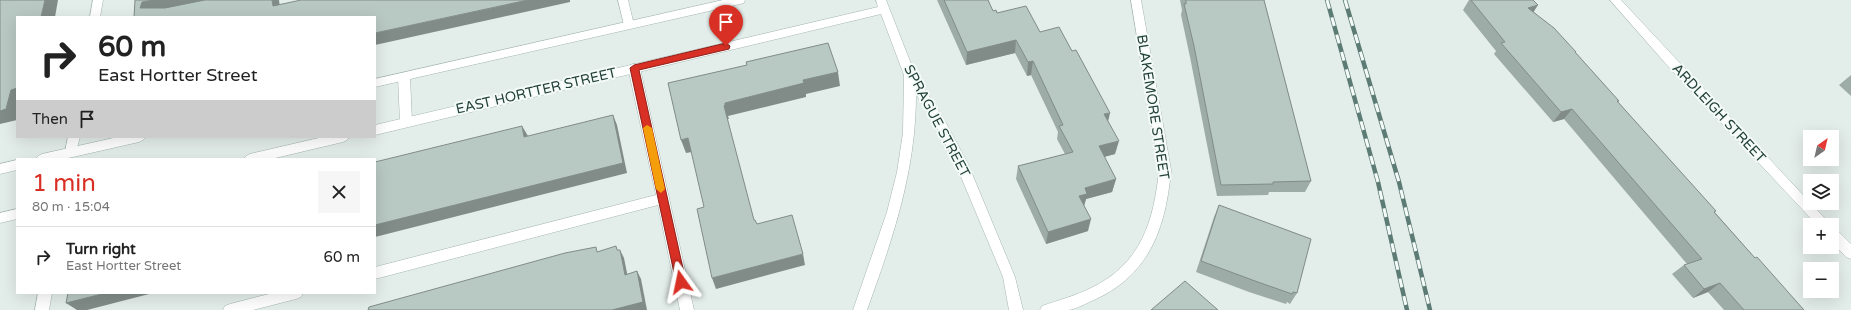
<!DOCTYPE html>
<meta charset="utf-8">
<style>
body{margin:0;font-family:"Varela Round",sans-serif;background:#f6f6f6;color:#222;height:100vh;display:flex;flex-direction:column;font-size:15px;white-space:nowrap}
*{box-sizing:border-box;margin:0}
p{font-size:13px;color:#767676}
.icon{flex:none;width:22px;height:22px;fill:none;stroke:currentColor;stroke-width:2;stroke-linecap:round;stroke-linejoin:round}
.map{position:relative;flex:1;overflow:hidden}
.drawer{position:absolute;left:16px;top:158px;width:360px;height:136px;display:flex;flex-direction:column;background:#fff;border-radius:0px;box-shadow:0 4px 16px #0002}
.drawer>*{flex:none}
.guide{position:absolute;left:16px;top:16px;width:360px;height:122px;border-radius:0px;box-shadow:0 4px 16px #0002;background:#fff;color:#222;overflow:hidden}
.needle{width:26px;rotate:34deg}
.tools{position:absolute;left:1803px;top:130px;display:grid;gap:8px}
.tools a{display:grid;place-items:center;width:36px;height:36px;border-radius:0px;background:#fff;box-shadow:0 4px 16px #0002;font-size:20px}
.pin{position:absolute;display:grid;place-items:center;width:34px;height:34px;color:#fff;margin:-41px -17px;border-radius:50% 50% 50% 0;rotate:-45deg;box-shadow:0 0 4px #0007}
.pin .icon{rotate:45deg}
.me{position:absolute;width:44px;margin:-22px;rotate:348deg;stroke-linejoin:round;filter:drop-shadow(0 0 3px #0008)}
.turn{display:flex;align-items:center;gap:14px;height:84px;padding:0 16px;font-size:18px}
.turn .icon{width:52px;height:52px;stroke-width:2.5}
.turn b{display:block;font-size:28px;line-height:34px}
.then{display:flex;align-items:center;height:38px;padding:0 16px;background:#0003;gap:8px;font-size:15px}
.round{display:grid;place-items:center;flex:none;width:42px;height:42px;border-radius:0px;background:#f6f6f6}
.head{display:flex;align-items:center;justify-content:space-between;height:68px;padding:0 16px}
h1{font-size:24px;font-weight:600;line-height:30px;color:#d93025}
ul{padding:0;list-style:none}
li{display:flex;align-items:center;gap:12px;height:60px;padding:0 16px;border-top:1px solid #e0e0e0}
li div{flex:1}
li b{display:block;font-size:15px}
li em{font-style:normal}
.map>svg:first-child{display:block}
</style>
<div class="map">
<svg width="1851" height="310" viewBox="0 0 1851 310">
<rect width="100%" height="100%" fill="#e3ede9"/>
<g fill="none" stroke-linecap="round" stroke-linejoin="round">
<g stroke="#a5b6b1" stroke-width="1">
<g id="lane">
<polygon points="93,0 103,0 100,17 90,17"/>
<polygon points="618,0 628,0 634,25 633,28 625,28 624,25"/>
<polygon points="634,64 638,65 640,68 694,310 680,310 658,205 375,279 375,267 656,195 628,68 630,65"/>
<polygon points="404,73 408,74 410,77 412,122 410,125 406,127 402,125 400,122 398,77 400,74"/>
<polygon points="68,137 80,137 75,155 71,157 67,155 65,152"/>
<polygon points="38,293 52,293 49,310 35,310"/>
<polygon points="273,293 303,293 301,297 296,299 253,310 223,310 225,306 230,304"/>
</g>
</g>
<g stroke="#a5b6b1" stroke-width="1">
<g id="street">
<polygon points="723,0 745,0 744,3 740,4 375,87 375,79"/>
<path d="M876,0H886L915,74L946,123L968,164L1015,277L1023,310H1009L1003,277L956,165L938,129L916,94C916,171 893,238 867,310H853L887,212L897,172L903,133L904,75L881,14L375,135V125L878,7Z"/>
<path d="M1131,0H1141L1171,170C1166,227 1150,275 1094,300C1086,303 1077,309 1068,310C1059,310 1049,310 1040,310L1042,306C1059,300 1075,296 1091,288C1141,264 1154,221 1159,170Z"/>
<polygon points="1610,0 1621,0 1831,225 1817,225 1666,64"/>
<polygon points="118,137 145,137 143,140 139,142 64,159 36,159 38,156 42,154"/>
<polygon points="323,137 349,137 347,140 343,142 271,159 244,159 246,156 250,154"/>
<polygon points="17,160 17,170 0,174 0,164"/>
<polygon points="17,209 17,219 0,223 0,213"/>
<polygon points="1832,228 1836,229 1851,244 1851,259 1846,257 1832,242"/>
</g>
</g>
<use href="#lane" fill="#fff" fill-rule="evenodd"/>
<use href="#street" fill="#fff" fill-rule="evenodd"/>
<g stroke="#5c7b74" stroke-width="4.5">
<g id="rail">
<polyline points="1327,0 1378,182 1407,310"/>
<polyline points="1345,0 1399,182 1430,310"/>
</g>
</g>
<use href="#rail" stroke="#f4faf7" stroke-width="3" stroke-dasharray="9" stroke-linecap="butt"/>
</g>
<g fill="#9eaca7">
<polygon points="937,0 988,0 993,11 1040,32 1108,121 1115,154 1104,157 1116,179 1112,192 1086,199 1084,206 1088,231 1046,244 1016,179 1018,166 1065,154 1057,139 1058,132 1031,75 1027,76 1015,53 966,65"/>
<polygon points="1180,0 1264,0 1311,181 1305,192 1269,192 1268,195 1217,196 1190,57 1181,15 1182,10"/>
<polygon points="1469,0 1533,0 1534,12 1575,53 1619,101 1618,102 1755,258 1804,310 1724,310 1708,292 1693,298 1672,274 1684,265 1687,264 1564,119 1553,122 1494,54 1496,51 1463,10"/>
<polygon points="1851,75 1851,96 1839,85"/>
<polygon points="1219,205 1297,293 1290,304 1287,302 1286,304 1249,292 1196,272 1214,217"/>
</g>
<g fill="#818c88">
<polygon points="45,0 58,0 55,17 41,17"/>
<polygon points="153,0 210,0 151,13 140,8 142,2"/>
<polygon points="272,0 279,0 281,16 273,6"/>
<polygon points="528,0 570,0 570,2 375,45 375,33"/>
<polygon points="1538,5 1531,16 1528,8"/>
<polygon points="1016,40 1015,53 966,65 967,52"/>
<polygon points="1033,61 1031,75 1027,76 1028,62"/>
<polygon points="838,72 840,86 806,94 806,97 728,116 729,119 727,119 724,106 725,103 803,80"/>
<polygon points="17,88 17,120 0,124 0,111 11,90"/>
<polygon points="1572,109 1564,119 1553,122 1561,112"/>
<polygon points="1110,113 1107,126 1104,114"/>
<polygon points="613,115 617,125 627,173 375,237 375,225"/>
<polygon points="522,126 528,136 524,137"/>
<polygon points="688,138 692,152 686,153 681,140"/>
<polygon points="1119,141 1115,154 1096,159 1099,146"/>
<polygon points="1116,179 1112,192 1086,199 1084,206 1079,196 1085,188"/>
<polygon points="1091,219 1088,231 1046,244 1048,232"/>
<polygon points="620,250 624,258 629,283 625,275"/>
<polygon points="803,254 805,265 716,289 712,278"/>
<polygon points="637,271 641,279 647,310 612,310"/>
<polygon points="1720,283 1708,292 1693,298 1704,289"/>
<polygon points="106,293 153,293 87,310 77,310 66,303"/>
</g>
<g fill="#b8c8c2" stroke="#818c88">
<polygon points="0,0 45,0 41,17 17,17 17,88 11,90 6,109 0,111"/>
<polygon points="135,0 153,0 142,2 140,8 165,8 205,0 272,0 273,6 301,0 528,0 375,33 375,17 134,17"/>
<polygon points="944,0 988,0 993,11 996,10 997,13 1026,6 1040,32 1059,27 1072,51 1076,50 1110,113 1104,114 1119,141 1099,146 1116,179 1085,188 1087,194 1079,196 1091,219 1048,232 1018,166 1073,152 1059,126 1063,125 1033,61 1028,62 1016,40 967,52"/>
<polygon points="1186,0 1264,0 1311,181 1273,182 1273,184 1221,185 1194,46 1184,4 1186,4"/>
<polygon points="1471,0 1533,0 1538,5 1528,8 1554,28 1576,52 1575,52 1619,101 1617,101 1716,211 1714,212 1755,258 1757,257 1804,310 1744,310 1720,283 1704,289 1684,265 1702,259 1572,109 1561,112 1501,43 1505,42"/>
<polygon points="828,43 838,72 803,80 804,83 725,103 725,105 724,106 754,220 755,220 757,224 792,215 803,254 712,278 697,209 704,207 688,138 681,140 668,83 747,65 746,62"/>
<polygon points="613,115 623,163 375,225 375,162 522,126 524,137"/>
<polygon points="1219,205 1311,239 1297,293 1293,292 1292,294 1255,281 1201,261"/>
<polygon points="616,246 617,250 620,250 625,275 637,271 643,302 612,310 368,310 369,307 565,253 596,247 597,252"/>
<polygon points="1185,281 1218,310 1151,310"/>
<polygon points="68,293 106,293 66,303"/>
</g>
<polygon fill="#d93025" stroke="#8d1f18" points="726,43 730,46 729,49 639,70 686,282 684,285 681,286 677,285 676,282 630,68 634,65"/>
<polygon fill="#f59e0b" points="647,125 652,128 665,189 661,193 656,189 643,128"/>
<g text-anchor="middle" dominant-baseline="central" stroke-width="4" stroke-linejoin="round" paint-order="stroke">
<g font-size="14" fill="#224039" stroke="#f4faf7">
<text transform="translate(536 91) rotate(-13)">EAST HORTTER STREET</text>
<text transform="translate(1153 107) rotate(81)">BLAKEMORE STREET</text>
<text transform="translate(1719 113) rotate(47)">ARDLEIGH STREET</text>
<text transform="translate(937 121) rotate(62)">SPRAGUE STREET</text>
</g>
</g>
</svg>
<div class="tools">
<a><svg class="needle" viewBox="-14 -14 28 28"><path d="M0-13l5 13h-10z" fill="#e53935"/><path d="M0 13l5-13h-10z" fill="#767676"/></svg></a>
<a><svg class="icon" aria-label="layers" viewBox="0 0 24 24"><path d="M12 4l9 5-9 5-9-5zM3 14l9 5 9-5"/></svg></a>
<a>+</a>
<a>−</a>
</div>
<div class="pin" style="left:726px;top:46px;background:#d93025"><svg class="icon" aria-label="arrive" viewBox="0 0 24 24"><path d="M6 21V4h12l-3 4 3 4H6"/></svg></div>
<svg class="me" style="left:681px;top:282px" viewBox="-20 -20 40 40"><path d="M0-17L14 15 0 8-14 15z" fill="#d93025" stroke="#fff" stroke-width="4"/></svg>
<div class="guide">
<div class="turn"><svg class="icon" aria-label="right" viewBox="0 0 24 24"><path d="M7 20v-9h11M14 6l5 5-5 5"/></svg><div><b>60 m</b>East Hortter Street</div></div>
<div class="then">Then<svg class="icon" aria-label="arrive" viewBox="0 0 24 24"><path d="M6 21V4h12l-3 4 3 4H6"/></svg></div>
</div>
<section class="drawer">
<div class="head"><div><h1>1 min</h1><p>80 m · 15:04</p></div><a class="round"><svg class="icon" aria-label="close" viewBox="0 0 24 24"><path d="M6 6l12 12M18 6L6 18"/></svg></a></div>
<ul>
<li><svg class="icon" aria-label="right" viewBox="0 0 24 24"><path d="M7 20v-9h11M14 6l5 5-5 5"/></svg><div><b>Turn right</b><p>East Hortter Street</p></div><em>60 m</em></li>
</ul>
</section>
</div>
